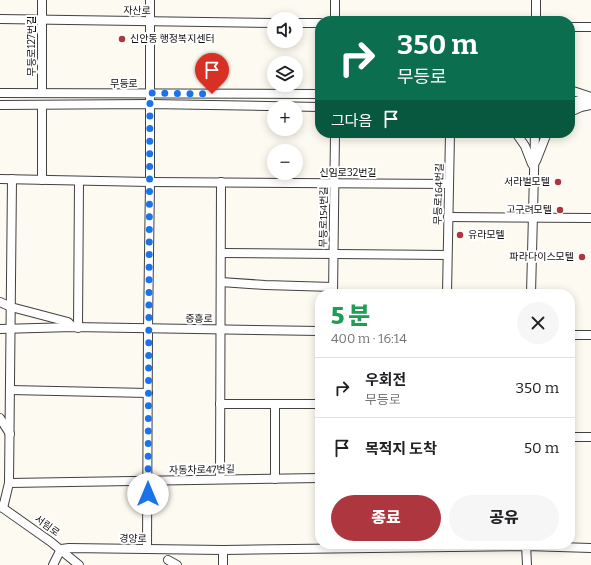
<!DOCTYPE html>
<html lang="ko">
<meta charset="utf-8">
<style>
body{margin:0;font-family:Bitter,"Noto Sans KR",serif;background:#f6f6f6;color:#202124;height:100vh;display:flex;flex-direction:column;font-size:15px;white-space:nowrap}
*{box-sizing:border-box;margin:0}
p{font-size:13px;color:#757577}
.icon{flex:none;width:22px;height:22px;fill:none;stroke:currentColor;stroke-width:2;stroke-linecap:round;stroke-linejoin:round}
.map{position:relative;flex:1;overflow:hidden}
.drawer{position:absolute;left:315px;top:289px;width:260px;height:260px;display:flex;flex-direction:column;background:#fff;border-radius:16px;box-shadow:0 2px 10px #0003}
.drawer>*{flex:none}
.guide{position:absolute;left:315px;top:16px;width:260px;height:122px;border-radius:16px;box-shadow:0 2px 10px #0003;background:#0b6e4f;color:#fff;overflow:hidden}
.tools{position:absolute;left:267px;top:12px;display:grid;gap:8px}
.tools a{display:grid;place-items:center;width:36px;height:36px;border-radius:50%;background:#fff;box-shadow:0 2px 10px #0003;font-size:20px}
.pin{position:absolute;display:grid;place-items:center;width:34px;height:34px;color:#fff;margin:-41px -17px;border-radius:50% 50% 50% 0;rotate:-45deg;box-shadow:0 0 4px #0007}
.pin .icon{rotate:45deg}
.me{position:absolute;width:44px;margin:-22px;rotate:0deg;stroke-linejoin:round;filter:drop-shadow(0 0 3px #0008)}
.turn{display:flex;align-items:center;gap:14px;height:84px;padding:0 16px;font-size:18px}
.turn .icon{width:52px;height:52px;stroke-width:2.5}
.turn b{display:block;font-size:28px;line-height:34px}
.then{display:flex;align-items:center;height:38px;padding:0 16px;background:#0003;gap:8px;font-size:15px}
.round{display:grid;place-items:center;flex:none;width:42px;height:42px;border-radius:21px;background:#f6f6f6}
.summary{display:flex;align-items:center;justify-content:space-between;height:68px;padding:0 16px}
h1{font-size:24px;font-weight:800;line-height:30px;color:#1e9e55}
.cta{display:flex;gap:8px;margin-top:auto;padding:8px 16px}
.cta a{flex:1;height:46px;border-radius:24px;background:#ae363f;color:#fff;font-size:16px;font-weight:800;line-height:46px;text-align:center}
.cta a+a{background:#f6f6f6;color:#202124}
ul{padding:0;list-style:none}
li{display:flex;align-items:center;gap:12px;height:60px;padding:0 16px;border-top:1px solid #e0e0e0}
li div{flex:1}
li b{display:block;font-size:15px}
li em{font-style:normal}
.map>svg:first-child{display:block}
</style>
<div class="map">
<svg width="591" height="565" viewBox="0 0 591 565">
<rect width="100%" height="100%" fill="#fdfaf1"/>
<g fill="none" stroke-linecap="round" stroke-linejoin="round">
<g stroke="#414141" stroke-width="10">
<g id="minor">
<polyline points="536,0 536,21"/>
<polyline points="0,19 274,23"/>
<polyline points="335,21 335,0"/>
<polyline points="296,23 320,23"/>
<polyline points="570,27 591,27"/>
<polyline points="570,90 591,97"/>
<polyline points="0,93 320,94"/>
<polyline points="42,93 42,0"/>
<polyline points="570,101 591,101"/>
<polyline points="0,105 150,104 320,107"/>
<polyline points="42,105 42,180"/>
<polyline points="570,112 581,107 591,105"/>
<polyline points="516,133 525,146 532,164"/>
<polyline points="536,161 547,133"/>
<polyline points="0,179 150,182 449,184"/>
<polyline points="448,217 591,218"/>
<polyline points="221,253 447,255"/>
<polyline points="221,282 265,285 333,287"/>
<polyline points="333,294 335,133"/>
<polyline points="447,294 450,133"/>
<polyline points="531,294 535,133"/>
<polyline points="0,302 11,307 68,322 73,327"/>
<polyline points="78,328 79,181"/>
<polyline points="0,329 73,327 320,331"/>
<polyline points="570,335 591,335"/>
<polyline points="10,390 148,393"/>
<polyline points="220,404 320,404"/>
<polyline points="275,404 275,479"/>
<polyline points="0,418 10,434"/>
<polyline points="570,437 591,437"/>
<polyline points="220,479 221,182"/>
<polyline points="9,483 320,478"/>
<polyline points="0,506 51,542 79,565"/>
<polyline points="3,508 9,483 12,179"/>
<polyline points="526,544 527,565"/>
<polyline points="147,549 148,329 150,182 150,0"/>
<polyline points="168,560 177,565"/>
<polyline points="53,565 61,549 69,548 223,550 526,546 591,548"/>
<polyline points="223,565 223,550"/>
</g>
</g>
<use href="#minor" stroke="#fff" stroke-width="8"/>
</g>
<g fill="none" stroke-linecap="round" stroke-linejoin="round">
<polyline stroke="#1a73e8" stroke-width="7" stroke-dasharray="0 12.6" points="148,494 150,93 212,94"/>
</g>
<g fill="#ae363f" stroke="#fff" stroke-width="1.5">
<circle cx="122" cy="39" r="4"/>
<circle cx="558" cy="182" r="4"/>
<circle cx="560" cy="210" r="4"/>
<circle cx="460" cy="235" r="4"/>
<circle cx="582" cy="257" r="4"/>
</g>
<g text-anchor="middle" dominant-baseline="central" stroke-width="4" stroke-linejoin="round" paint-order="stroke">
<g font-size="10" fill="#0e0e0e" stroke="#fff">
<text transform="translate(137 11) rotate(1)">자산로</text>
<text transform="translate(32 46) rotate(-90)">무등로127번길</text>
<text x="124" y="84">무등로</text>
<text x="348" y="173">신임로32번길</text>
<text transform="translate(439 194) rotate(-88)">무등로164번길</text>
<text transform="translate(324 217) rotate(-89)">무등로154번길</text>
<text transform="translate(199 319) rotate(1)">중흥로</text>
<text transform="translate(202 470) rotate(-1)">자동차로47번길</text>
<text transform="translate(47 526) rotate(36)">서림로</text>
<text transform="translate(133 539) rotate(1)">경양로</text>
</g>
<g font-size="10" fill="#0e0e0e" stroke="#fff" text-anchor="end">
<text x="130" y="39" text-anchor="start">신안동 행정복지센터</text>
<text x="550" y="182">서라벌모텔</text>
<text x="552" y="210">고구려모텔</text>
<text x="468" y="235" text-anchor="start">유라모텔</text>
<text x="574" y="257">파라다이스모텔</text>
</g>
</g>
</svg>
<div class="tools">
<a><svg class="icon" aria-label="sound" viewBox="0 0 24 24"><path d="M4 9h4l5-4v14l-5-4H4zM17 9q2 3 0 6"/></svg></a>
<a><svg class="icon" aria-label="layers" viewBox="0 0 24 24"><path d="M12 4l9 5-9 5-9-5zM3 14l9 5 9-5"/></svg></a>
<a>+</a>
<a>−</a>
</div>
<div class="pin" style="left:212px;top:94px;background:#d93025"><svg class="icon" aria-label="arrive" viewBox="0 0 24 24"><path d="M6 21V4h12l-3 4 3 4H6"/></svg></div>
<svg class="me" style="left:148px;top:494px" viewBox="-20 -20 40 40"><circle r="19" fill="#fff"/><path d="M0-13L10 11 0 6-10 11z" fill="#1a73e8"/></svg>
<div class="guide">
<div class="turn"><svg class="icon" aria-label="right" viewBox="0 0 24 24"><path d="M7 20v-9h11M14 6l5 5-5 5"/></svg><div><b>350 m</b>무등로</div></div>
<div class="then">그다음<svg class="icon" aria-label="arrive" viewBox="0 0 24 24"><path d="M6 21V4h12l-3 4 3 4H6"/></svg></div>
</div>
<section class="drawer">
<div class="summary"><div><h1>5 분</h1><p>400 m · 16:14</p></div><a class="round"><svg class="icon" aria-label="close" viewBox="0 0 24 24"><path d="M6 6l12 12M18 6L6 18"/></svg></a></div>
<ul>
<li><svg class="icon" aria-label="right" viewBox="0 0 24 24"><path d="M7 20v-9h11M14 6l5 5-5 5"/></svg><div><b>우회전</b><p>무등로</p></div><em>350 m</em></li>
<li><svg class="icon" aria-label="arrive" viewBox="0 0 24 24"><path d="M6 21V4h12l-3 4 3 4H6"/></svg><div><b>목적지 도착</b></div><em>50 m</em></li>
</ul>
<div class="cta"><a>종료</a><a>공유</a></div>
</section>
</div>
